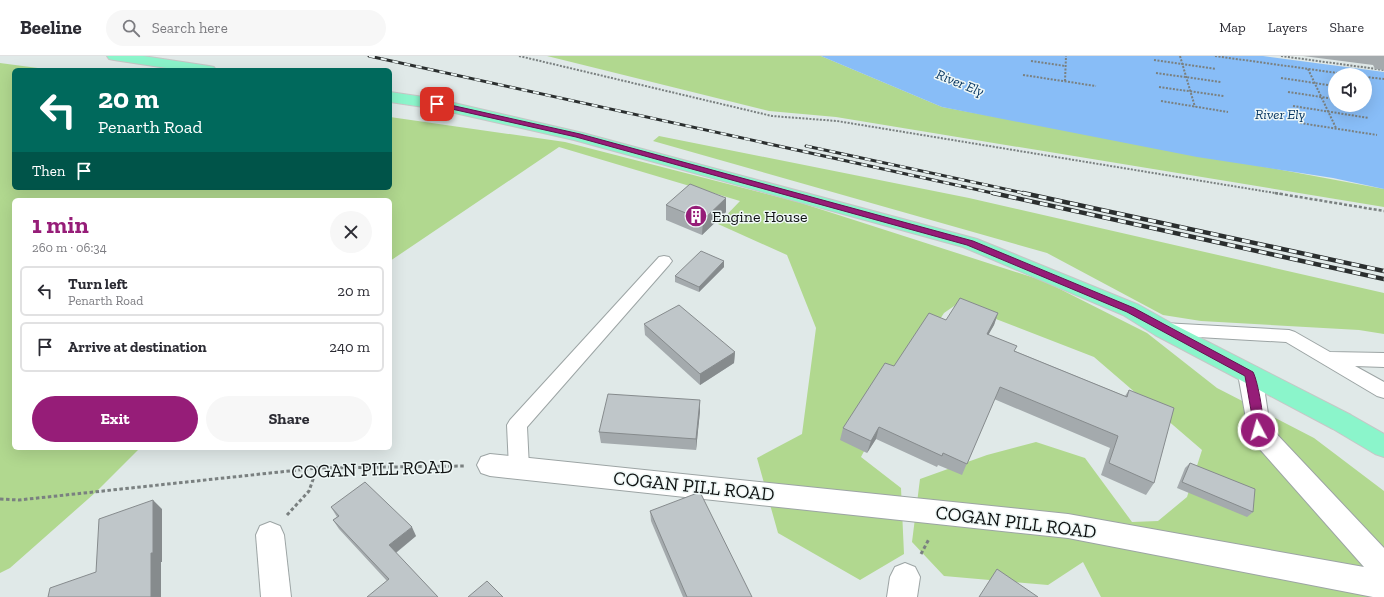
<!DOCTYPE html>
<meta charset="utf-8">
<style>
body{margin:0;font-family:"Zilla Slab",serif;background:#f7f7f7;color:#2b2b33;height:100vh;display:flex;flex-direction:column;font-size:15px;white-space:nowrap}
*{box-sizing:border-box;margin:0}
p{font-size:13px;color:#7c7c81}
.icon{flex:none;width:22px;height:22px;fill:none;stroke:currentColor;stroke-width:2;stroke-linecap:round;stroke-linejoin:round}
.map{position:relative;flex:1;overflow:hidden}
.sheet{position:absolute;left:12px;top:142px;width:380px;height:252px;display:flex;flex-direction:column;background:#fff;border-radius:6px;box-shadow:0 4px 16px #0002}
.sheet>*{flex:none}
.hud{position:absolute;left:12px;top:12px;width:380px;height:122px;border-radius:6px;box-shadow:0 4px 16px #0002;background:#00695c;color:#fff;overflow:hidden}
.fabs{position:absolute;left:1328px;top:12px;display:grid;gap:8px}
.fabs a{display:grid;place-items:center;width:44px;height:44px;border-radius:50%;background:#fff;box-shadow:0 4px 16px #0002;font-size:20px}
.pin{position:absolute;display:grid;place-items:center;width:34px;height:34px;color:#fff;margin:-17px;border-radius:8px;box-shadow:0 2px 6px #0006}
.me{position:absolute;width:44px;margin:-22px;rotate:354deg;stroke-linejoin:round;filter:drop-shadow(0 0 3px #0008)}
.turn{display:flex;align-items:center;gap:14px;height:84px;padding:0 20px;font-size:18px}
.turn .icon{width:52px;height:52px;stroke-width:2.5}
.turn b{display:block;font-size:28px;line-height:34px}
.then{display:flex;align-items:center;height:38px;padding:0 20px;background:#0003;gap:8px;font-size:15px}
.round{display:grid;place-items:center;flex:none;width:42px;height:42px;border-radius:21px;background:#f7f7f7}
.summary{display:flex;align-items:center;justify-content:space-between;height:68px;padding:0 20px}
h1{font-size:24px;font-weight:700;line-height:30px;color:#961d78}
.action{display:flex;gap:8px;margin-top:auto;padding:8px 20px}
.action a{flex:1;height:46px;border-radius:24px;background:#961d78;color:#fff;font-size:16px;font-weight:700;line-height:46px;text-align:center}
.action a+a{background:#f7f7f7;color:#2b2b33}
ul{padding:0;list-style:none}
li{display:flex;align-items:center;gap:12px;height:50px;margin:0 8px 6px;padding:0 12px;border:2px solid #e1e1e2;border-radius:6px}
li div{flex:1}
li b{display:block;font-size:15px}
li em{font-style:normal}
header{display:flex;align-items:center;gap:24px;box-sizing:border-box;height:56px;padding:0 20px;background:#fff;border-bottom:1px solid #e1e1e2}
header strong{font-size:19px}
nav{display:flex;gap:22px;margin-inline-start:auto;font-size:14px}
.search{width:280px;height:36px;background:#f7f7f7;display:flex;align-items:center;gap:10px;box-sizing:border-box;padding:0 14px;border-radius:22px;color:#7c7c81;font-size:15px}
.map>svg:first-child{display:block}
</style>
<header>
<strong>Beeline</strong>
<div class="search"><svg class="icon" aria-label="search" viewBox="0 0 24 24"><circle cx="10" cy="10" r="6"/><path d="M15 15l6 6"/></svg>Search here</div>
<nav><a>Map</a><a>Layers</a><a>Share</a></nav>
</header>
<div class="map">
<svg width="1384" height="541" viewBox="0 0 1384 541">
<rect width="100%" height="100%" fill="#e0e9e8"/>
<g fill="#b1d88f">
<polygon points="547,0 821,0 942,51 1384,133 1384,151 836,61 769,55"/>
<polygon points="0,7 53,14 14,14 14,132 390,132 390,61 565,86 798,146 1044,225 1147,277 1217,332 1314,382 1384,435 1384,541 1101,541 1083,506 1048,529 944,520 912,486 920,423 987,399 1036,386 1085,402 1132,466 1158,465 1187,441 1202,394 1094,301 957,248 944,257 906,315 861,401 901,432 904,498 860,524 778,477 757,402 802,378 816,272 787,199 718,168 740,145 559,91 390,205 390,144 14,144 14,392 140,392 96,436 10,512 0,517"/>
<polygon points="659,80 969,142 1384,237 1384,278 1359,274 1201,265 1163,259 1047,197 653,85"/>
</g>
<path fill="#88bdf7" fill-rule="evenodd" d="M821,0H1263L1384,16V133L1333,122L1197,101L942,51ZM1335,19H1365V49H1335Z"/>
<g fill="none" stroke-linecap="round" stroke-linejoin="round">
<g stroke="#9ca4a4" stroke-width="2">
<g id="service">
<polygon points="664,200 669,201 672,205 669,209 527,371 529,412 526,418 519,420 512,418 509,412 507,369 510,364 659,201"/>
<polygon points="1163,267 1289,274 1295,276 1330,296 1384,297 1384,311 1355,310 1384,326 1384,342 1377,340 1286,286 1163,279 1157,277 1154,273 1157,269"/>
</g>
</g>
<g stroke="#9ca4a4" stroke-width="2">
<g id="minor">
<polygon points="1250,309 1258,312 1262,318 1270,371 1384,492 1384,541 1373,541 1068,482 490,420 481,417 477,409 481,401 490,398 1068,458 1364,511 1249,381 1245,374 1245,357 1238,318 1242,312"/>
<polygon points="270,466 280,470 284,479 291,541 261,541 256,479 260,470"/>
<polygon points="905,507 915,511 920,521 917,541 887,541 890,521 895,511"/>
</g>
</g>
<g stroke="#c6c6c6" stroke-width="2">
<g id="primary">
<polygon points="107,0 143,0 209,10 214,11 216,14 180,14 114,4 109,3"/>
<polygon points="390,36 437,43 583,77 977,183 1139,249 1171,267 1351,359 1384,378 1384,401 1375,398 1333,373 1155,279 1123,259 963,191 574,84 437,53 390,46"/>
</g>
</g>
<g stroke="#7a8080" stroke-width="2" stroke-dasharray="2 1.5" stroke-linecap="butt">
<polyline points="519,0 772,60 837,65 1281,138"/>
<polyline points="1180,0 1195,51"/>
<polyline points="1215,0 1352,19"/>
<polyline points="1281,0 1384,14"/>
<polyline points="1154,4 1216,13"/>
<polyline points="1031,5 1065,10"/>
<polyline points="1308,13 1336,72"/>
<polyline points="1156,17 1221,26"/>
<polyline points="1023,19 1096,30"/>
<polyline points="1365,21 1384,23"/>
<polyline points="1281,22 1335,30"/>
<polyline points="1065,25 1066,0"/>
<polyline points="1159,31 1224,40"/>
<polyline points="1288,36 1335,43"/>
<polyline points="1161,45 1228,56"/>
<polyline points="1293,50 1369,62"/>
<polyline points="1300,67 1377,79"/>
</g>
<polyline stroke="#7a8080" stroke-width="2.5" stroke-dasharray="3 2" stroke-linecap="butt" points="1275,137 1384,155"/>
<g stroke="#7a8080" stroke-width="3" stroke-dasharray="3.5 2.5" stroke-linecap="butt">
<polyline points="0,443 19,444 317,412 464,410"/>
<polyline points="287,459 309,435 317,412"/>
<polyline points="921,498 929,483"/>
</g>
<use href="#service" fill="#fff" fill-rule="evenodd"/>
<use href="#minor" fill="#fff" fill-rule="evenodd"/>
<use href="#primary" fill="#8bf5cb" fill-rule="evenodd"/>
<g stroke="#2b2f2f" stroke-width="3">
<g id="rail-far1">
<polyline points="369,0 997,138"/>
<polyline points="806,90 1028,138"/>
</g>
</g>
<g stroke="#2b2f2f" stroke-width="4.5">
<g id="rail">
<polyline points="993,137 1384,223"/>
<polyline points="1023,137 1384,215"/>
</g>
</g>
<use href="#rail-far1" stroke="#eef7f6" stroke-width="2" stroke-dasharray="6" stroke-linecap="butt"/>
<use href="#rail" stroke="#eef7f6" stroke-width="3" stroke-dasharray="8" stroke-linecap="butt"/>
</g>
<g fill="#a4aaad">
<polygon points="1303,0 1384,0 1384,14 1375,13 1373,9"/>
<polygon points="726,142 726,156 702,179 666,164 666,149"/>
<polygon points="724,205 724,211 699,236 675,226 675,220"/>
<polygon points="998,257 994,269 988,279 1015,295 1125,340 1129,334 1154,427 1146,439 1101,419 1110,392 994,343 962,419 938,409 937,411 876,383 867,397 840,384 843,372 894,310"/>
<polygon points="644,268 735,296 734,307 700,329 645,279"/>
<polygon points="700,344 700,355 696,394 601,387 599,376"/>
<polygon points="1190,407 1253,456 1247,461 1177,432 1185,412"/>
<polygon points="331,451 416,480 396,497 438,541 387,525 339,473 333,464 337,461"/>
<polygon points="650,455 752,541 683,541 651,465"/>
</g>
<g fill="#868b8d">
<polygon points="726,142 726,156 702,179 703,164"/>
<polygon points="724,205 724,211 699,236 699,231"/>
<polygon points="998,257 994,269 982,290 987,278"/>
<polygon points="735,296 734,307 700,329 700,318"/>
<polygon points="700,344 700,355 696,394 696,383"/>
<polygon points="879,371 876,383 867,397 871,385"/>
<polygon points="153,444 162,453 162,506 161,506 161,541 151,541 151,497"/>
<polygon points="412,471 416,480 394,498 389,489"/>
</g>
<g fill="#bfc6c9" stroke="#868b8d">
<polygon points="690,128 726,142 703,164 666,149"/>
<polygon points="701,195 724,205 699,231 675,220"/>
<polygon points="960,242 998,257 987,278 1017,290 1014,295 1127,341 1129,334 1174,352 1154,427 1109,407 1118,380 1000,331 967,408 943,397 942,400 879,371 871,385 843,372 885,307 894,310 929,257 946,264"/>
<polygon points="679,249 735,296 700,318 644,268"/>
<polygon points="608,338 700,344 696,383 599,376"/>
<polygon points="1190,407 1255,433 1253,456 1182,426"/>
<polygon points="365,426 412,471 389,489 438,541 367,541 389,523 333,464 339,460 331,451"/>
<polygon points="700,436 752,541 687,541 650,455"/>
<polygon points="153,444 153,497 151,497 151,541 48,541 50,532 96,516 99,463"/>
<polygon points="997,513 1038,541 979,541"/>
<polygon points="487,525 503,541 468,541"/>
</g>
<path fill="#961d78" stroke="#62134e" d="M437,46L580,78L973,185L1134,252L1253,316C1258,325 1266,369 1262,377L1258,378L1255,377L1245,320L1127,256L967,189L576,81L434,49L433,48Z"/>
<defs>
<g id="building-disc" transform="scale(1.15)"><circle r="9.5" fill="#961d78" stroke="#eef7f6"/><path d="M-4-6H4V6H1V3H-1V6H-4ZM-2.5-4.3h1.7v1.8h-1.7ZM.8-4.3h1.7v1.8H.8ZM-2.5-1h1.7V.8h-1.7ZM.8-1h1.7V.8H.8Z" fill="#fff"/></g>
</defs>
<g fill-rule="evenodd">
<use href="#building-disc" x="696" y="160"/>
</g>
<g text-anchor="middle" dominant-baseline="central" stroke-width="3" stroke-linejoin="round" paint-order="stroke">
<g font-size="14" font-style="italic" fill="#00315e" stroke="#eef7f6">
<text transform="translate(960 27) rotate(22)">River Ely</text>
<text x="1280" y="58">River Ely</text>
</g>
<g font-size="16" fill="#101313" stroke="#eef7f6" text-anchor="start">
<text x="712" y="160">Engine House</text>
</g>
<g font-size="19" fill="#101313" stroke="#eef7f6">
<text transform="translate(372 413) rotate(-2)">COGAN PILL ROAD</text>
<text transform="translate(694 430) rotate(6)">COGAN PILL ROAD</text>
<text transform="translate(1016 466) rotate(7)">COGAN PILL ROAD</text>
</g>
</g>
</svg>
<div class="fabs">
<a><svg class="icon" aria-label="sound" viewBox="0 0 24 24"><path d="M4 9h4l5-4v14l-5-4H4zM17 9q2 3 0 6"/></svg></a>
</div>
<div class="pin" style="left:437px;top:48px;background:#d93025"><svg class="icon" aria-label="arrive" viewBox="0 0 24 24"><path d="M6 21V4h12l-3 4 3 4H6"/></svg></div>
<svg class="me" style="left:1258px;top:374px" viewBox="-20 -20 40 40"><circle r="17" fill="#961d78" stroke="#fff" stroke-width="3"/><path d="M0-11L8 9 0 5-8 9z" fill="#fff"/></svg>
<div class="hud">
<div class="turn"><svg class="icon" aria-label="left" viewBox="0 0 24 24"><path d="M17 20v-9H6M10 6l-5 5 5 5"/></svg><div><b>20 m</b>Penarth Road</div></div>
<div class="then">Then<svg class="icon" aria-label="arrive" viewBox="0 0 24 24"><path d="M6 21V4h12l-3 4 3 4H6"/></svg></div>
</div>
<section class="sheet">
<div class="summary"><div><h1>1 min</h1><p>260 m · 06:34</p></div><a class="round"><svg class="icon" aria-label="close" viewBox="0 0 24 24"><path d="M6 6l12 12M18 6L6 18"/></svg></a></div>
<ul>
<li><svg class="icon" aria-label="left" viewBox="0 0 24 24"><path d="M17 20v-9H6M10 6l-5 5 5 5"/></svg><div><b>Turn left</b><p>Penarth Road</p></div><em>20 m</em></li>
<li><svg class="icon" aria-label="arrive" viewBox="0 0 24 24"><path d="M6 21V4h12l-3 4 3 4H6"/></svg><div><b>Arrive at destination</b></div><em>240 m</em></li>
</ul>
<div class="action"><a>Exit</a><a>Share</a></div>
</section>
</div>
